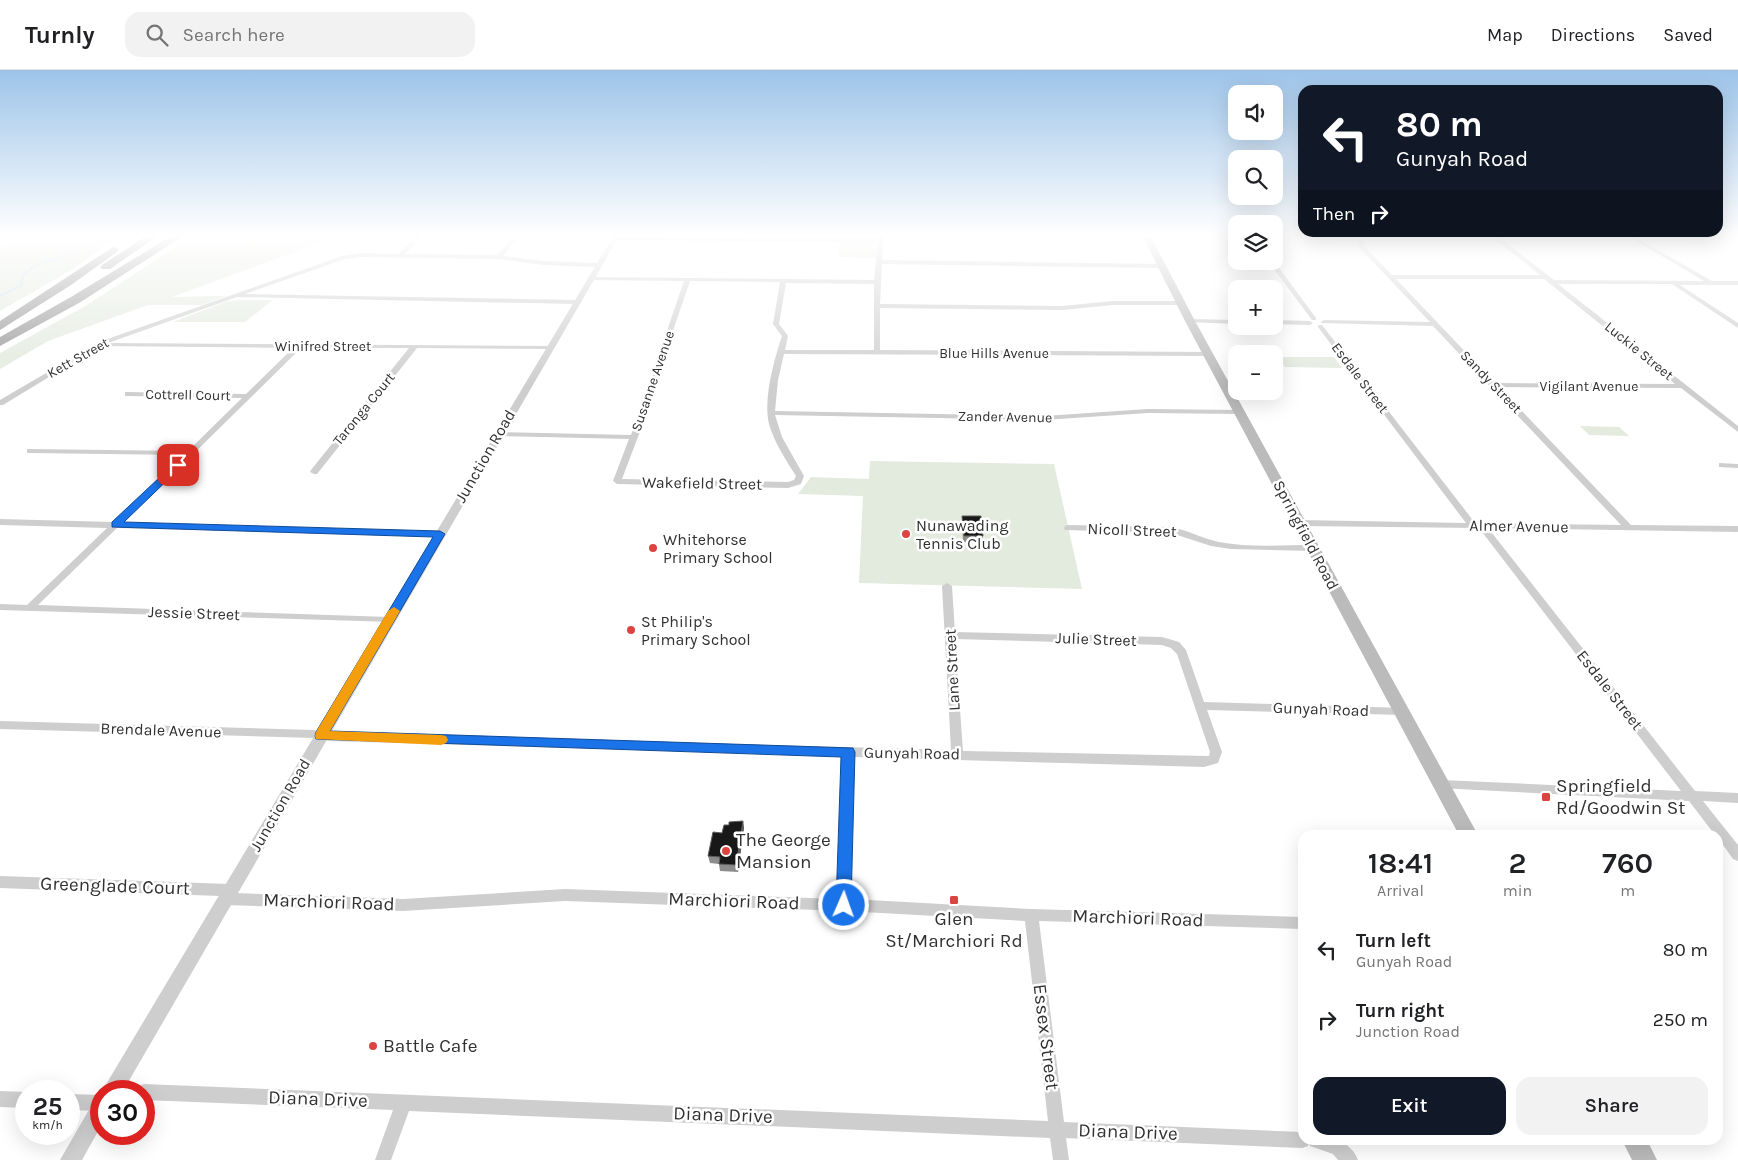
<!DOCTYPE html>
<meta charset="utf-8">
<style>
body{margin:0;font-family:Karla,sans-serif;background:#f2f2f2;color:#202124;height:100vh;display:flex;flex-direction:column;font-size:19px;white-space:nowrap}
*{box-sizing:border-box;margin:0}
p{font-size:16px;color:#757577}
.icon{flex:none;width:28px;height:28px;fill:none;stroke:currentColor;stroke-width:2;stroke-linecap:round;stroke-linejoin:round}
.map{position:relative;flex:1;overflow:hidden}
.side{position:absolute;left:1298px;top:760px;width:425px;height:315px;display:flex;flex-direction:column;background:#fff;border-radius:15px;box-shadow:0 5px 20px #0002}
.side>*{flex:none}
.top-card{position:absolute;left:1298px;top:15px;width:425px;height:152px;border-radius:15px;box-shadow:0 5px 20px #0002;background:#111827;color:#fff;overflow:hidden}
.tools{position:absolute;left:1228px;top:15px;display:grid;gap:10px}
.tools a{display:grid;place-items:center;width:55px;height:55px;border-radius:10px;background:#fff;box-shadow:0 5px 20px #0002;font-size:25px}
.speed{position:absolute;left:15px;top:1010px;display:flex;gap:10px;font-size:25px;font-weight:700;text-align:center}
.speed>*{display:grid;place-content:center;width:65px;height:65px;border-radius:50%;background:#fff;box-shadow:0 5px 20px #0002;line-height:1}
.speed small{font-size:12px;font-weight:400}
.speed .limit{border:8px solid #d22;background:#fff;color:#111}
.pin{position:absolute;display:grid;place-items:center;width:42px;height:42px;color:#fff;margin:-21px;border-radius:10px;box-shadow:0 2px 8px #0006}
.me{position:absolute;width:55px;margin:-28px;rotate:2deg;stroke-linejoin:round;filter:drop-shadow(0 0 4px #0008)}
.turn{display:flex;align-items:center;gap:18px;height:105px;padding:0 15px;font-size:22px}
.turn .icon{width:65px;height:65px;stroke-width:2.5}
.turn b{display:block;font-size:35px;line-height:42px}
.then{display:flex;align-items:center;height:48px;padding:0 15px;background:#0003;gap:10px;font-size:19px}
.eta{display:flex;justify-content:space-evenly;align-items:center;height:85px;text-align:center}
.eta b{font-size:30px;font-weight:600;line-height:35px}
.button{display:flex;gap:10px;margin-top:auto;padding:10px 15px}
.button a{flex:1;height:58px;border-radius:15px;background:#111827;color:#fff;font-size:20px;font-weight:600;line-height:58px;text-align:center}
.button a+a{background:#f2f2f2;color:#202124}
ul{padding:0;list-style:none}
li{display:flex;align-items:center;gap:15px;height:70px;padding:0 15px}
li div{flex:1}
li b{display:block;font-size:19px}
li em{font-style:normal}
header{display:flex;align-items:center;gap:30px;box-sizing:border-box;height:70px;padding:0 25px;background:#fff;border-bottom:1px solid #e0e0e0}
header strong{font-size:24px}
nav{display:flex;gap:28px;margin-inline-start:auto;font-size:18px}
.search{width:350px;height:45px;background:#f2f2f2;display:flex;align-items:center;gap:12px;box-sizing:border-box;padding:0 18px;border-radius:15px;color:#757577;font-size:19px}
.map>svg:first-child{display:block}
</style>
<header>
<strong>Turnly</strong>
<div class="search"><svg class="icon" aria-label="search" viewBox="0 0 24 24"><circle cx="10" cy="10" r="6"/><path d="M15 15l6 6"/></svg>Search here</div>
<nav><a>Map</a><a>Directions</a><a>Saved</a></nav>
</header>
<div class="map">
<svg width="1738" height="1090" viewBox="0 0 1738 1090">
<rect width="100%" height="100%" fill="#fff"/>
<g fill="#e3eade">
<polygon points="39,165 120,165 73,199 0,241 0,178"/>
<polygon points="194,165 341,165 172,227 226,226 202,235 148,235 48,271 0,299 0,283 87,235"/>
<polygon points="840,171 880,171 880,188 838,187"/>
<polygon points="238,230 273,230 245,252 173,252 225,232"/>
<polygon points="1278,287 1334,287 1342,298 1285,297"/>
<polygon points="1580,356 1619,357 1629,366 1589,365"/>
<polygon points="870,391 1054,394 1082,519 859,513 863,426 798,424 811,407 869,409"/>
</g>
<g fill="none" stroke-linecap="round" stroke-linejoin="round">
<polyline stroke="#ceddeb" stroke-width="2.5" points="0,226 22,215 22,207 33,197 75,182"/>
<g fill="#cecece" fill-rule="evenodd">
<polygon points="418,165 424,165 405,184 497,185 515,165 520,165 503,186 544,191 598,193 601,195 598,197 544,195 499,189 361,187 345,189 245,224 576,230 579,232 576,234 237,227 108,273 551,276 551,278 549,279 417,278 317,404 314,404 310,402 311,400 409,278 301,278 123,453 439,461 442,462 444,464 442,466 117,458 38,535 389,547 394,550 393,552 0,540 0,534 27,535 107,458 0,455 0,449 113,452 183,385 30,383 27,383 27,379 188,381 242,328 128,326 125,326 125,322 246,324 293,278 100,276 3,335 0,335 0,330 99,272 342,186 361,183 398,184"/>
<path d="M879,165L884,166L882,190L1162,194L1165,196L1162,198L882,194L880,234L1062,236L1113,231H1181L1184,233L1181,235H1113L1062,240L880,238V280L1208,282L1211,284L1208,286L784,284L778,310L775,341L1044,346L1148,339L1239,340L1243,342L1239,344L1148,343L1044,350L775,345L782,367L804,406L801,414L788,418L617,414L613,411L629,369L499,366L495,364L499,362L631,365L656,298L660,281L684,211L590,210L587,208L588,207L874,210L878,173L615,170L612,168L613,167L878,169ZM690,211L780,212L773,254L782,266C774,290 763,329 769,354C774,372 786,390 796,406L794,410L788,412L622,409L664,298L666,281ZM786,213L874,214V280H785L788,266L779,254Z"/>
<polygon points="1274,165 1278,165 1277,169 1274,171"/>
<path d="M1357,165H1361L1364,176L1392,205H1540L1490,165H1496L1554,210L1704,211L1626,165H1632L1712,211H1738V215H1680L1738,253V258L1672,214H1558L1738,356V362L1681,318L1499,317L1631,455L1738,456V462L1488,458L1695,721L1738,723V733L1703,731L1738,775V791L1733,789L1718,768V765H1715L1689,731L1438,718L1436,715L1438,712L1442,710L1681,721L1479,458L1299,456L1295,453L1299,450L1466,453L1318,257V255H1322L1475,453L1621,455L1433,256L1322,253L1321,252L1324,250L1430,252L1359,177ZM1396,209H1544L1675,314L1495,313Z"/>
<polygon points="1268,191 1274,191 1316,248 1316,250 1312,250"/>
<polygon points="1190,249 1236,250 1236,254 1188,252 1188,250"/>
<polygon points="1274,250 1310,251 1313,253 1310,255 1274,254"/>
<polygon points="1719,393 1738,394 1738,398 1719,397"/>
<path d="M1068,455L1171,457C1188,460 1203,469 1219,472C1250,478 1282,475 1313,475L1318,478L1313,481L1231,479L1211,476L1171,463L1065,460L1064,458L1065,456Z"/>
<path d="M947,513L952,516L955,562L1162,567L1179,572L1186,580L1204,632L1406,638L1408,641L1406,644L1402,645L1207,640L1222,682L1218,693L1204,697L854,687L851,829L1031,839L1302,847V859L1039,851L1064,1052L1302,1062V1070H1338C1347,1074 1355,1081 1358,1090H1338L1333,1084L1310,1076L1309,1073L1308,1076L1302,1078L1066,1068L1069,1090H1053L1050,1068L409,1041L391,1090H375L393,1040L144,1030V1021H137L138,1016L144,1014L1048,1051L1025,851L844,841L565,831L403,841L225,835L220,833L218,829L220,826L0,818V806L230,814L235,816L237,820L235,823L403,829L565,819L837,829L842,686L329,671L313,668L0,659V651L313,660L329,663L951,680L942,516ZM955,569L1162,575L1171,578L1177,584L1210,682L1209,686L963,681Z"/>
<polygon points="112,1013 121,1015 123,1021 104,1021 106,1015"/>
<polygon points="0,1021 26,1022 26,1038 0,1037"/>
<polygon points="69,1024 101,1025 101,1041 69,1040"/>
</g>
<g fill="#cecece" fill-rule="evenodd">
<polygon points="614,165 620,165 123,1021 102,1021"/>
<polygon points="101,1028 101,1056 82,1090 60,1090 94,1031"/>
</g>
<g fill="#bbb" fill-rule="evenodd">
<polygon points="1142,165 1150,165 1195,251 1478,765 1459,765 1185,251"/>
<polygon points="1622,1070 1647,1070 1657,1090 1632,1090"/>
</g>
<g fill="#989898" fill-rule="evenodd">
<polygon points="148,165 159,165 110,199 102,199 100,197 102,195"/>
<polygon points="173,165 185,165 79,233 0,276 0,267 71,227"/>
<polygon points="113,177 117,178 118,180 117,182 71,215 0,260 0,251"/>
</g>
</g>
<g fill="#8c8c8c">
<polygon points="962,446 983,466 982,472 963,472 962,452"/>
<polygon points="743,751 744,758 738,802 720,801 719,794 710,793 708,786 722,763 729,755"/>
</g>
<polygon fill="#5d5d5d" points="743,751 744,758 738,802 736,795"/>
<g fill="#181818" stroke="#5d5d5d">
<polygon points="962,446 981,446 983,466 964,466"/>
<polygon points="743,751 736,795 719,794 720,787 708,786 713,762 722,763 724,755 729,755 729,752"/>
</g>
<linearGradient id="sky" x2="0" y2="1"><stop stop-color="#9dc4e9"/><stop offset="0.52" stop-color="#fff"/><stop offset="1" stop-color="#fff" stop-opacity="0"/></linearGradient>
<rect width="1738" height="317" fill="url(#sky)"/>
<polygon fill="#1a73e8" stroke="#114b97" points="178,392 181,393 181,397 124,452 440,461 445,464 330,661 853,678 855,682 851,835 849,839 844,841 838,839 836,835 841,687 316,669 315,666 316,662 433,467 112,457 112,452 175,393"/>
<polygon fill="#f59e0b" points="394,537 400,541 330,661 441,665 446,666 448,670 446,673 441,675 316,669 315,666 316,662 388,541"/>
<g fill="#dd443f" stroke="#fff" stroke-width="2">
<circle cx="906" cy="464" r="5"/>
<circle cx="653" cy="478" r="5"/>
<circle cx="631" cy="560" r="5"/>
<rect x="1541" y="722" width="10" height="10" rx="2.5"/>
<circle cx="726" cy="781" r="5"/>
<rect x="949" y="825" width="10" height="10" rx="2.5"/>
<circle cx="373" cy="976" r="5"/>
</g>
<g text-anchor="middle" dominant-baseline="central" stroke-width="5" stroke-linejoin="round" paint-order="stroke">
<g font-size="14" fill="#313131" stroke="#fff">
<text x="323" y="276">Winifred Street</text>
<text transform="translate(1639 281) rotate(39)">Luckie Street</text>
<text x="994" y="283">Blue Hills Avenue</text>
<text transform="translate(78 288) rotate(-29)">Kett Street</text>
<text transform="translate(1360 308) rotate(53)">Esdale Street</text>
<text transform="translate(653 311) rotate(-71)">Susanne Avenue</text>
<text transform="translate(1491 312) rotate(46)">Sandy Street</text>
<text x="1589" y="316">Vigilant Avenue</text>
<text transform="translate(188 325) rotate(1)">Cottrell Court</text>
<text transform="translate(364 339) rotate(-51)">Taronga Court</text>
<text transform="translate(1005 347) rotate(1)">Zander Avenue</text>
</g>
<g font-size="16" fill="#313131" stroke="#fff">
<text transform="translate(485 386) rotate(-60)">Junction Road</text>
<text transform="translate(702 413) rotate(1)">Wakefield Street</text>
<text transform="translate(1519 456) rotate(1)">Almer Avenue</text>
<text transform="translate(1132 460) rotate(2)">Nicoll Street</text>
<text transform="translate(1306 465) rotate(62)">Springfield Road</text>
<text transform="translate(194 543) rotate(2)">Jessie Street</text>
<text transform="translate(1096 569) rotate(2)">Julie Street</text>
<text transform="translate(952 600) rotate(-93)">Lane Street</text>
<text transform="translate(1610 620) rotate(52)">Esdale Street</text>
<text transform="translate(1321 639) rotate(2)">Gunyah Road</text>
<text transform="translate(161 660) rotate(2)">Brendale Avenue</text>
<text transform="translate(912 683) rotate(1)">Gunyah Road</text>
<text transform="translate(280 735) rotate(-60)">Junction Road</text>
</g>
<g font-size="16" fill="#313131" stroke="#fff" text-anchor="start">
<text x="916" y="455">Nunawading<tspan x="916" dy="18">Tennis Club</tspan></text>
<text x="663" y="469">Whitehorse<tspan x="663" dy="18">Primary School</tspan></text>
<text x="641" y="551">St Philip's<tspan x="641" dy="18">Primary School</tspan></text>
</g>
<g font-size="19" fill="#313131" stroke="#fff" text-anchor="start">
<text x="1556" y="716">Springfield<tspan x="1556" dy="22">Rd/Goodwin St</tspan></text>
<text x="736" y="770">The George<tspan x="736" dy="22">Mansion</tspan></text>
<text x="954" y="849" text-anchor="middle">Glen<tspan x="954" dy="22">St/Marchiori Rd</tspan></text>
<text x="383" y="976">Battle Cafe</text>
</g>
<g font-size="19" fill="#313131" stroke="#fff">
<text transform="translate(115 816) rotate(2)">Greenglade Court</text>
<text transform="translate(734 831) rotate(2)">Marchiori Road</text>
<text transform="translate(329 832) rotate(2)">Marchiori Road</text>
<text transform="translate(1138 848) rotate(2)">Marchiori Road</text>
<text transform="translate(1046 967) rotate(83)">Essex Street</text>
<text transform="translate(318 1029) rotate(2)">Diana Drive</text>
<text transform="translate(723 1045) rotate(2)">Diana Drive</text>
<text transform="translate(1128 1062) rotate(2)">Diana Drive</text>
</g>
</g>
</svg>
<div class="tools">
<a><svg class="icon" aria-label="sound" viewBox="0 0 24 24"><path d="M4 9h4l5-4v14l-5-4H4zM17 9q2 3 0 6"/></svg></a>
<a><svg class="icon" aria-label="search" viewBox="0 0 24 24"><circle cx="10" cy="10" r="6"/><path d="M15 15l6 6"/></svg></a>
<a><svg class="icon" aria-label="layers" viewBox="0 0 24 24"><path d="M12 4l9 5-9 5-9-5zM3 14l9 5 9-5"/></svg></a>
<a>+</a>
<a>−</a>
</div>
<div class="speed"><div>25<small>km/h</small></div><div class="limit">30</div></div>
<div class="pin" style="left:178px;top:395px;background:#d93025"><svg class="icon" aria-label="arrive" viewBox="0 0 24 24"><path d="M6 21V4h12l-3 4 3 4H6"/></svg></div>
<svg class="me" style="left:844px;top:835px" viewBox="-20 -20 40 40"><circle r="17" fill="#1a73e8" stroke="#fff" stroke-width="3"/><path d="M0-11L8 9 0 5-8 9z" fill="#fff"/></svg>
<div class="top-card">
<div class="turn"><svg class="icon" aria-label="left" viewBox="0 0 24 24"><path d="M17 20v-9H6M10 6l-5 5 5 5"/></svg><div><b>80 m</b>Gunyah Road</div></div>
<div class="then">Then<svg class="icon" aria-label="right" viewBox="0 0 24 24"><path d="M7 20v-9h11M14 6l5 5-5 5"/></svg></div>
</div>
<section class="side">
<div class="eta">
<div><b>18:41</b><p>Arrival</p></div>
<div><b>2</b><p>min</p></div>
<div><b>760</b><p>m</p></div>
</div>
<ul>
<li><svg class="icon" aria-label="left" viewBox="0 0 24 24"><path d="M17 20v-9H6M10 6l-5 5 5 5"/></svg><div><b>Turn left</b><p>Gunyah Road</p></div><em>80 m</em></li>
<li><svg class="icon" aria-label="right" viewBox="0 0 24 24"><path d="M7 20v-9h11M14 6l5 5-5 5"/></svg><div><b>Turn right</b><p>Junction Road</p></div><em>250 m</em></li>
</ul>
<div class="button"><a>Exit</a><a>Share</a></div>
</section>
</div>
